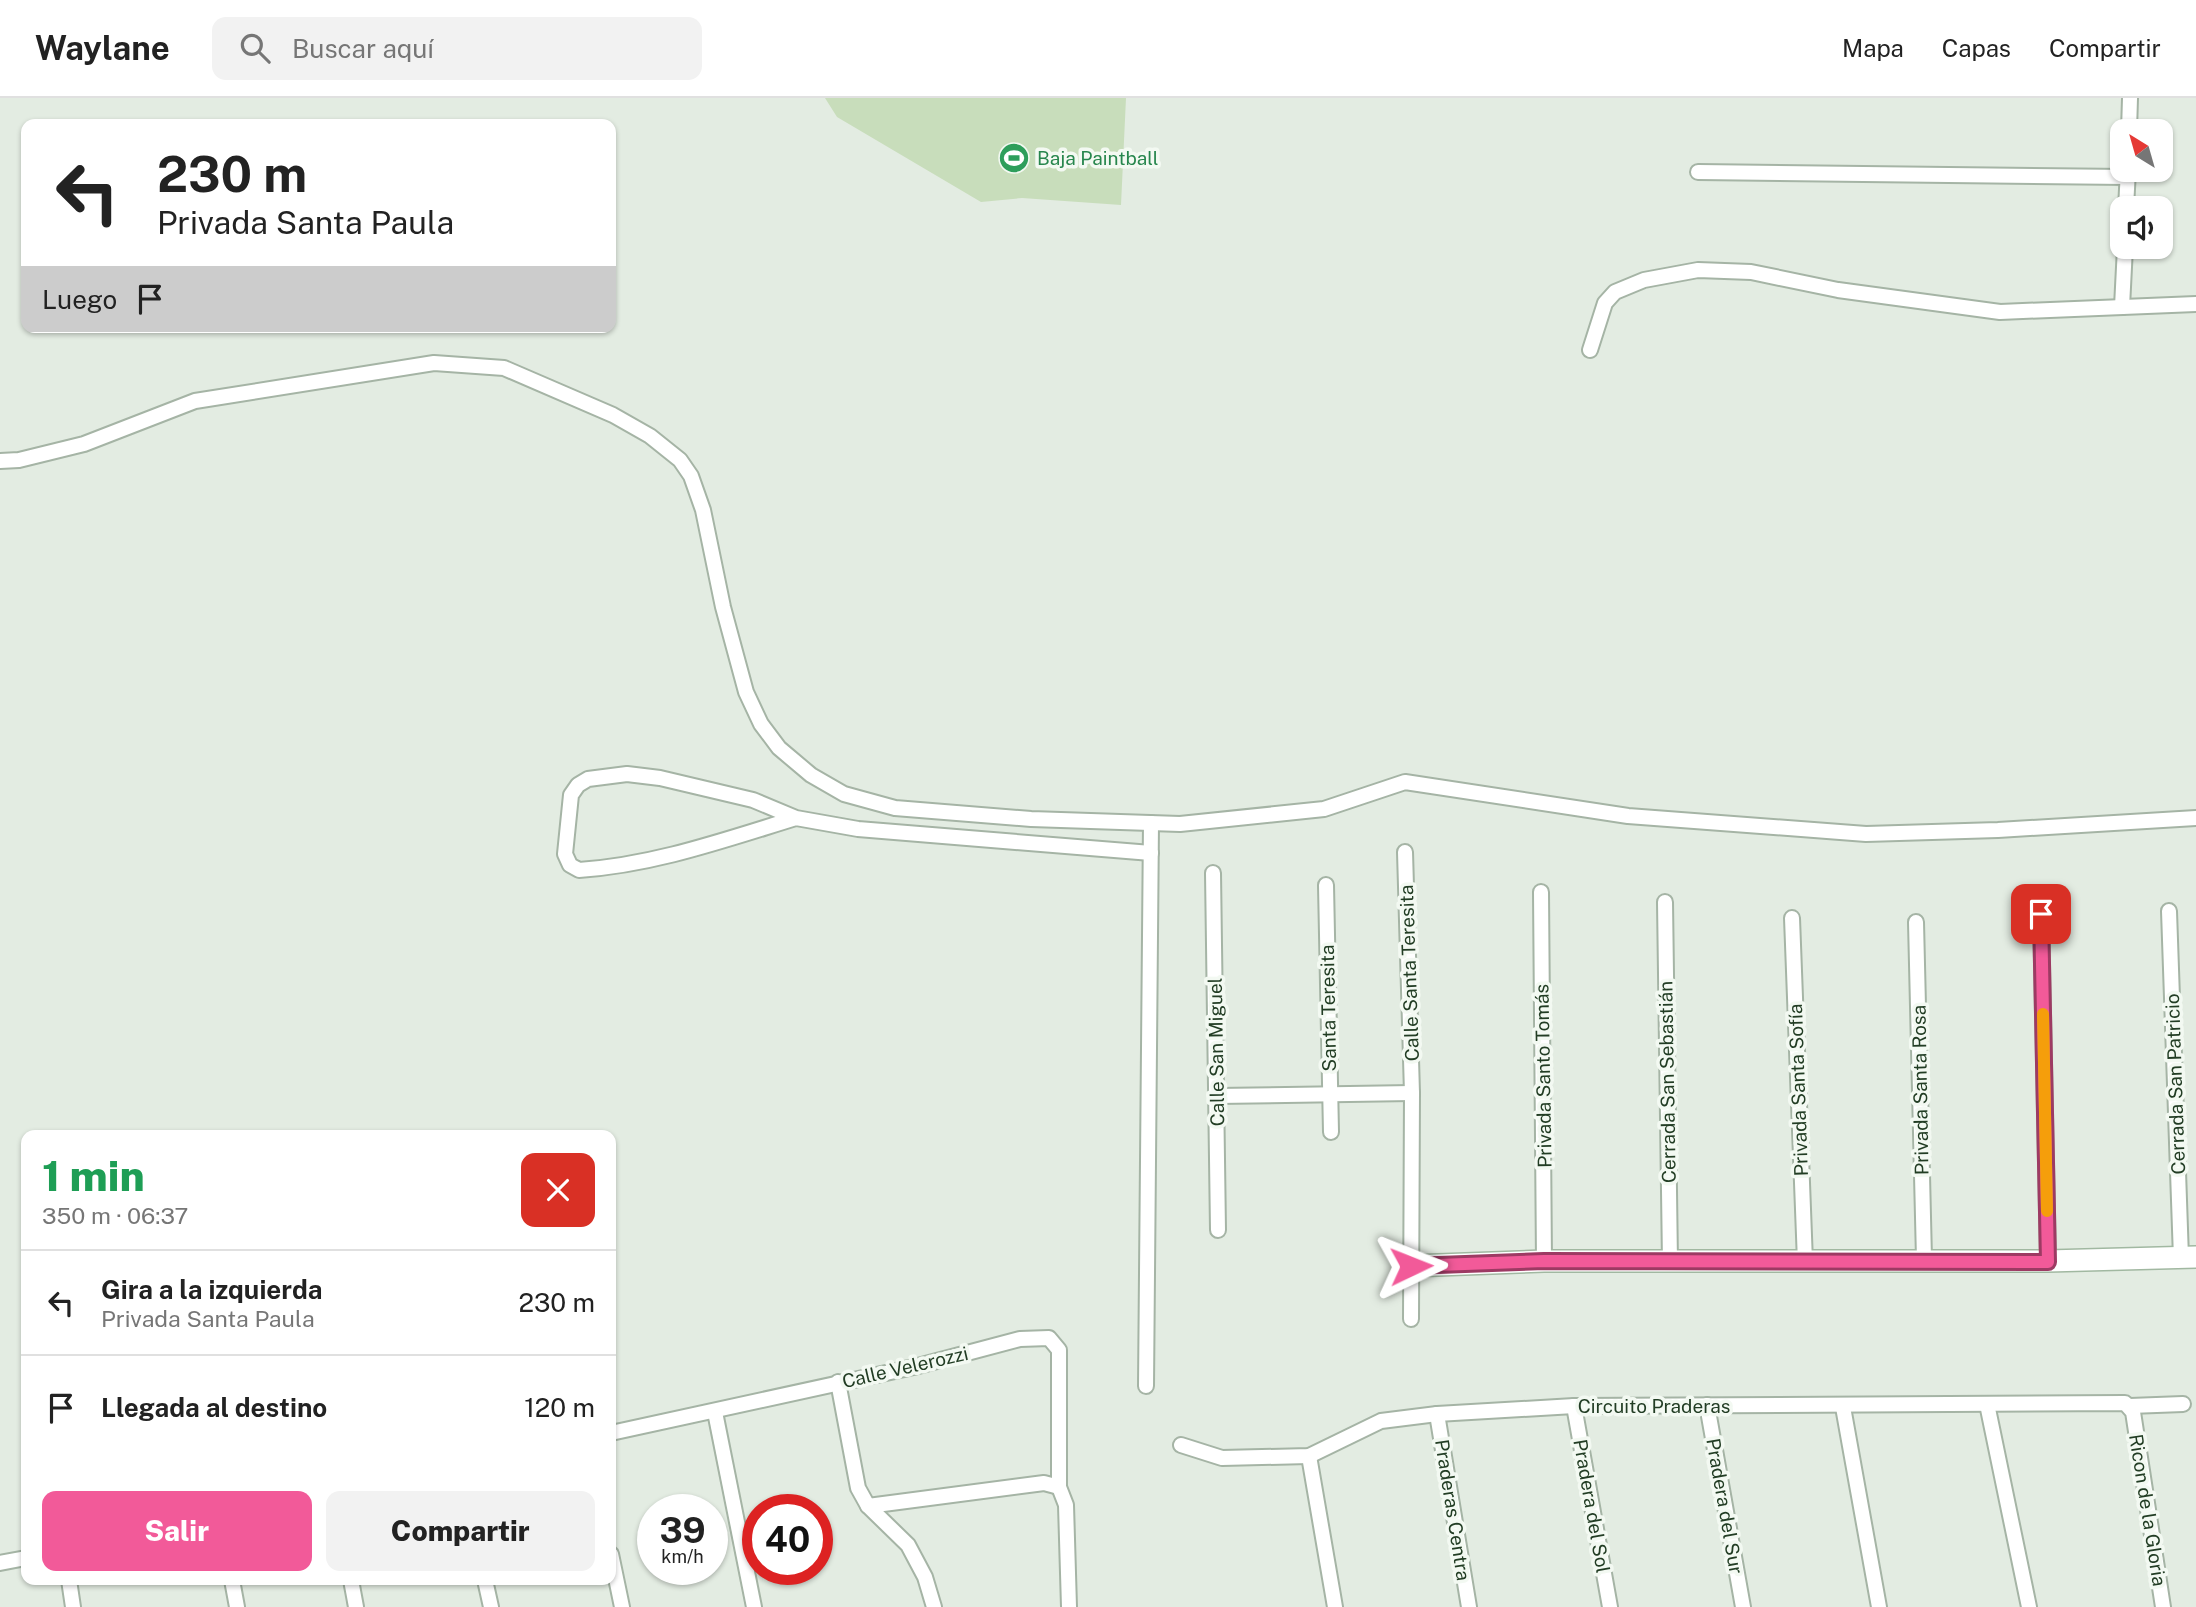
<!DOCTYPE html>
<html lang="es">
<meta charset="utf-8">
<style>
body{margin:0;font-family:"Public Sans",sans-serif;background:#f2f2f2;color:#222;height:100vh;display:flex;flex-direction:column;font-size:26px;white-space:nowrap}
*{box-sizing:border-box;margin:0}
p{font-size:23px;color:#767676}
.icon{flex:none;width:38px;height:38px;fill:none;stroke:currentColor;stroke-width:2;stroke-linecap:round;stroke-linejoin:round}
.map{position:relative;flex:1;overflow:hidden}
.side{position:absolute;left:21px;top:1032px;width:595px;height:455px;display:flex;flex-direction:column;background:#fff;border-radius:14px;box-shadow:0 2px 5px #0004}
.side>*{flex:none}
.hud{position:absolute;left:21px;top:21px;width:595px;height:214px;border-radius:14px;box-shadow:0 2px 5px #0004;background:#fff;color:#222;overflow:hidden}
.needle{width:46px;rotate:323deg}
.controls{position:absolute;left:2110px;top:21px;display:grid;gap:14px}
.controls a{display:grid;place-items:center;width:63px;height:63px;border-radius:14px;background:#fff;box-shadow:0 2px 5px #0004;font-size:35px}
.speed{position:absolute;left:637px;top:1396px;display:flex;gap:14px;font-size:35px;font-weight:700;text-align:center}
.speed>*{display:grid;place-content:center;width:91px;height:91px;border-radius:50%;background:#fff;box-shadow:0 2px 5px #0004;line-height:1}
.speed small{font-size:18px;font-weight:400}
.speed .limit{border:10px solid #d22;background:#fff;color:#111}
.pin{position:absolute;display:grid;place-items:center;width:60px;height:60px;color:#fff;margin:-30px;border-radius:14px;box-shadow:0 4px 10px #0006}
.me{position:absolute;width:77px;margin:-38px;rotate:88deg;stroke-linejoin:round;filter:drop-shadow(0 0 5px #0008)}
.turn{display:flex;align-items:center;gap:24px;height:147px;padding:0 21px;font-size:32px}
.turn .icon{width:91px;height:91px;stroke-width:2.5}
.turn b{display:block;font-size:49px;line-height:60px}
.then{display:flex;align-items:center;height:66px;padding:0 21px;background:#0003;gap:14px;font-size:26px}
.round{display:grid;place-items:center;flex:none;width:74px;height:74px;border-radius:14px;background:#f2f2f2}
.overview{display:flex;align-items:center;justify-content:space-between;height:119px;padding:0 21px}
h1{font-size:42px;font-weight:800;line-height:52px;color:#1e9e55}
.cta{display:flex;gap:14px;margin-top:auto;padding:14px 21px}
.cta a{flex:1;height:80px;border-radius:14px;background:#f25a99;color:#fff;font-size:28px;font-weight:800;line-height:80px;text-align:center}
.cta a+a{background:#f2f2f2;color:#222}
ul{padding:0;list-style:none}
li{display:flex;align-items:center;gap:21px;height:105px;padding:0 21px;border-top:2px solid #e0e0e0}
li div{flex:1}
li b{display:block;font-size:26px}
li em{font-style:normal}
header{display:flex;align-items:center;gap:42px;box-sizing:border-box;height:98px;padding:0 35px;background:#fff;border-bottom:2px solid #e0e0e0}
header strong{font-size:33px}
nav{display:flex;gap:38px;margin-inline-start:auto;font-size:24px}
.search{width:490px;height:63px;background:#f2f2f2;display:flex;align-items:center;gap:18px;box-sizing:border-box;padding:0 24px;border-radius:14px;color:#767676;font-size:26px}
.map>svg:first-child{display:block}
</style>
<header>
<strong>Waylane</strong>
<div class="search"><svg class="icon" aria-label="search" viewBox="0 0 24 24"><circle cx="10" cy="10" r="6"/><path d="M15 15l6 6"/></svg>Buscar aquí</div>
<nav><a>Mapa</a><a>Capas</a><a>Compartir</a></nav>
</header>
<div class="map">
<svg width="2196" height="1509" viewBox="0 0 2196 1509">
<rect width="100%" height="100%" fill="#e3ece2"/>
<polygon fill="#c8ddbb" points="825,0 1126,0 1121,107 1022,100 981,104 837,19"/>
<g fill="none" stroke-linecap="round" stroke-linejoin="round">
<g stroke="#a5b4a5" stroke-width="18">
<g id="street">
<polyline points="2129,33 2130,0"/>
<polyline points="1698,74 2127,79"/>
<polyline points="2126,110 2128,72"/>
<polyline points="2122,209 2125,149"/>
<polyline points="1590,252 1605,205 1615,194 1644,182 1698,172 1751,174 1838,192 2000,214 2196,206"/>
<polyline points="0,363 19,362 84,346 195,303 434,265 504,270 613,317 650,338 680,362 691,378 703,412 723,509 746,594 761,626 779,650 811,677 844,696 895,710 1031,721 1180,726 1324,711 1405,684 1628,718 1866,736 1998,732 2196,720"/>
<path d="M796,720C724,742 654,767 579,772L570,767L565,756L571,697L578,687L588,681L627,676L660,680L753,702L796,720L858,731L1151,755"/>
<polyline points="1405,754 1412,995 1411,1221"/>
<polyline points="1213,775 1218,1132"/>
<polyline points="1326,787 1331,1034"/>
<polyline points="1541,794 1544,1163"/>
<polyline points="1665,804 1670,1164"/>
<polyline points="2169,813 2181,1160"/>
<polyline points="2041,816 2048,1163"/>
<polyline points="1792,820 1805,1164"/>
<polyline points="1916,824 1924,1161"/>
<polyline points="1217,998 1412,995"/>
<polyline points="838,1284 858,1390 868,1408 908,1447 925,1479 934,1509"/>
<polyline points="1146,1288 1151,725"/>
<polyline points="1987,1306 2029,1509"/>
<polyline points="1707,1307 1743,1509"/>
<polyline points="1574,1308 1610,1509"/>
<polyline points="2130,1308 2183,1306"/>
<polyline points="1843,1309 1879,1509"/>
<polyline points="715,1314 754,1509"/>
<polyline points="1437,1316 1469,1509"/>
<polyline points="611,1335 918,1268 1020,1241 1049,1240 1059,1252 1059,1389"/>
<polyline points="1181,1347 1222,1360 1309,1358 1381,1323 1437,1316 1574,1308 2125,1305 2133,1314 2163,1509"/>
<polyline points="1309,1358 1335,1509"/>
<polyline points="1059,1389 1066,1407 1069,1509"/>
<polyline points="868,1408 1044,1385 1059,1389"/>
<polyline points="611,1456 622,1509"/>
<polyline points="0,1465 26,1460"/>
<polyline points="69,1482 73,1509"/>
<polyline points="232,1482 237,1509"/>
<polyline points="351,1482 356,1509"/>
<polyline points="485,1482 491,1509"/>
</g>
</g>
<g stroke="#a1b8a1" stroke-width="24">
<polyline id="secondary" points="1411,1168 1544,1163 2048,1163 2196,1159"/>
</g>
<use href="#street" stroke="#fff" stroke-width="14"/>
<use href="#secondary" stroke="#fff" stroke-width="21"/>
</g>
<g fill="none" stroke-linecap="round" stroke-linejoin="round">
<g stroke="#9d3a63" stroke-width="18">
<polyline id="route" points="1411,1168 1544,1163 2048,1164 2041,816"/>
</g>
<use href="#route" stroke="#f25a99" stroke-width="12"/>
<polyline stroke="#f59e0b" stroke-width="12" points="2043,916 2047,1113"/>
</g>
<defs>
<g id="stadium-disc" transform="scale(1.575)"><circle r="9.5" fill="#2e9e5b" stroke="#f3f9f2"/><path d="M0-5a6.5 5 0 1 0 0 10a6.5 5 0 1 0 0-10ZM-3.5-1.8h7v3.6h-7Z" fill="#fff"/></g>
</defs>
<g fill-rule="evenodd">
<use href="#stadium-disc" x="1014" y="60"/>
</g>
<g text-anchor="middle" dominant-baseline="central" stroke-width="7" stroke-linejoin="round" paint-order="stroke">
<g font-size="19" fill="#27864d" stroke="#f3f9f2" text-anchor="start">
<text x="1037" y="60">Baja Paintball</text>
</g>
<g font-size="19" fill="#223d24" stroke="#f3f9f2">
<text transform="translate(1409 875) rotate(-92)">Calle Santa Teresita</text>
<text transform="translate(1328 910) rotate(-91)">Santa Teresita</text>
<text transform="translate(1216 954) rotate(-91)">Calle San Miguel</text>
<text transform="translate(1543 978) rotate(-91)">Privada Santo Tomás</text>
<text transform="translate(1667 984) rotate(-91)">Cerrada San Sebastián</text>
<text transform="translate(2175 986) rotate(-92)">Cerrada San Patricio</text>
<text transform="translate(1798 992) rotate(-92)">Privada Santa Sofía</text>
<text transform="translate(1920 992) rotate(-91)">Privada Santa Rosa</text>
<text transform="translate(905 1269) rotate(-13)">Calle Velerozzi</text>
<text x="1654" y="1308">Circuito Praderas</text>
<text transform="translate(1592 1408) rotate(80)">Pradera del Sol</text>
<text transform="translate(1725 1408) rotate(80)">Pradera del Sur</text>
<text transform="translate(1453 1412) rotate(81)">Praderas Centra</text>
<text transform="translate(2148 1412) rotate(81)">Ricon de la Gloria</text>
</g>
</g>
</svg>
<div class="controls">
<a><svg class="needle" viewBox="-14 -14 28 28"><path d="M0-13l5 13h-10z" fill="#e53935"/><path d="M0 13l5-13h-10z" fill="#767676"/></svg></a>
<a><svg class="icon" aria-label="sound" viewBox="0 0 24 24"><path d="M4 9h4l5-4v14l-5-4H4zM17 9q2 3 0 6"/></svg></a>
</div>
<div class="speed"><div>39<small>km/h</small></div><div class="limit">40</div></div>
<div class="pin" style="left:2041px;top:816px;background:#d93025"><svg class="icon" aria-label="arrive" viewBox="0 0 24 24"><path d="M6 21V4h12l-3 4 3 4H6"/></svg></div>
<svg class="me" style="left:1411px;top:1168px" viewBox="-20 -20 40 40"><path d="M0-17L14 15 0 8-14 15z" fill="#f25a99" stroke="#fff" stroke-width="4"/></svg>
<div class="hud">
<div class="turn"><svg class="icon" aria-label="left" viewBox="0 0 24 24"><path d="M17 20v-9H6M10 6l-5 5 5 5"/></svg><div><b>230 m</b>Privada Santa Paula</div></div>
<div class="then">Luego<svg class="icon" aria-label="arrive" viewBox="0 0 24 24"><path d="M6 21V4h12l-3 4 3 4H6"/></svg></div>
</div>
<section class="side">
<div class="overview"><div><h1>1 min</h1><p>350 m · 06:37</p></div><a class="round" style="background:#d93025;color:#fff"><svg class="icon" aria-label="close" viewBox="0 0 24 24"><path d="M6 6l12 12M18 6L6 18"/></svg></a></div>
<ul>
<li><svg class="icon" aria-label="left" viewBox="0 0 24 24"><path d="M17 20v-9H6M10 6l-5 5 5 5"/></svg><div><b>Gira a la izquierda</b><p>Privada Santa Paula</p></div><em>230 m</em></li>
<li><svg class="icon" aria-label="arrive" viewBox="0 0 24 24"><path d="M6 21V4h12l-3 4 3 4H6"/></svg><div><b>Llegada al destino</b></div><em>120 m</em></li>
</ul>
<div class="cta"><a>Salir</a><a>Compartir</a></div>
</section>
</div>
